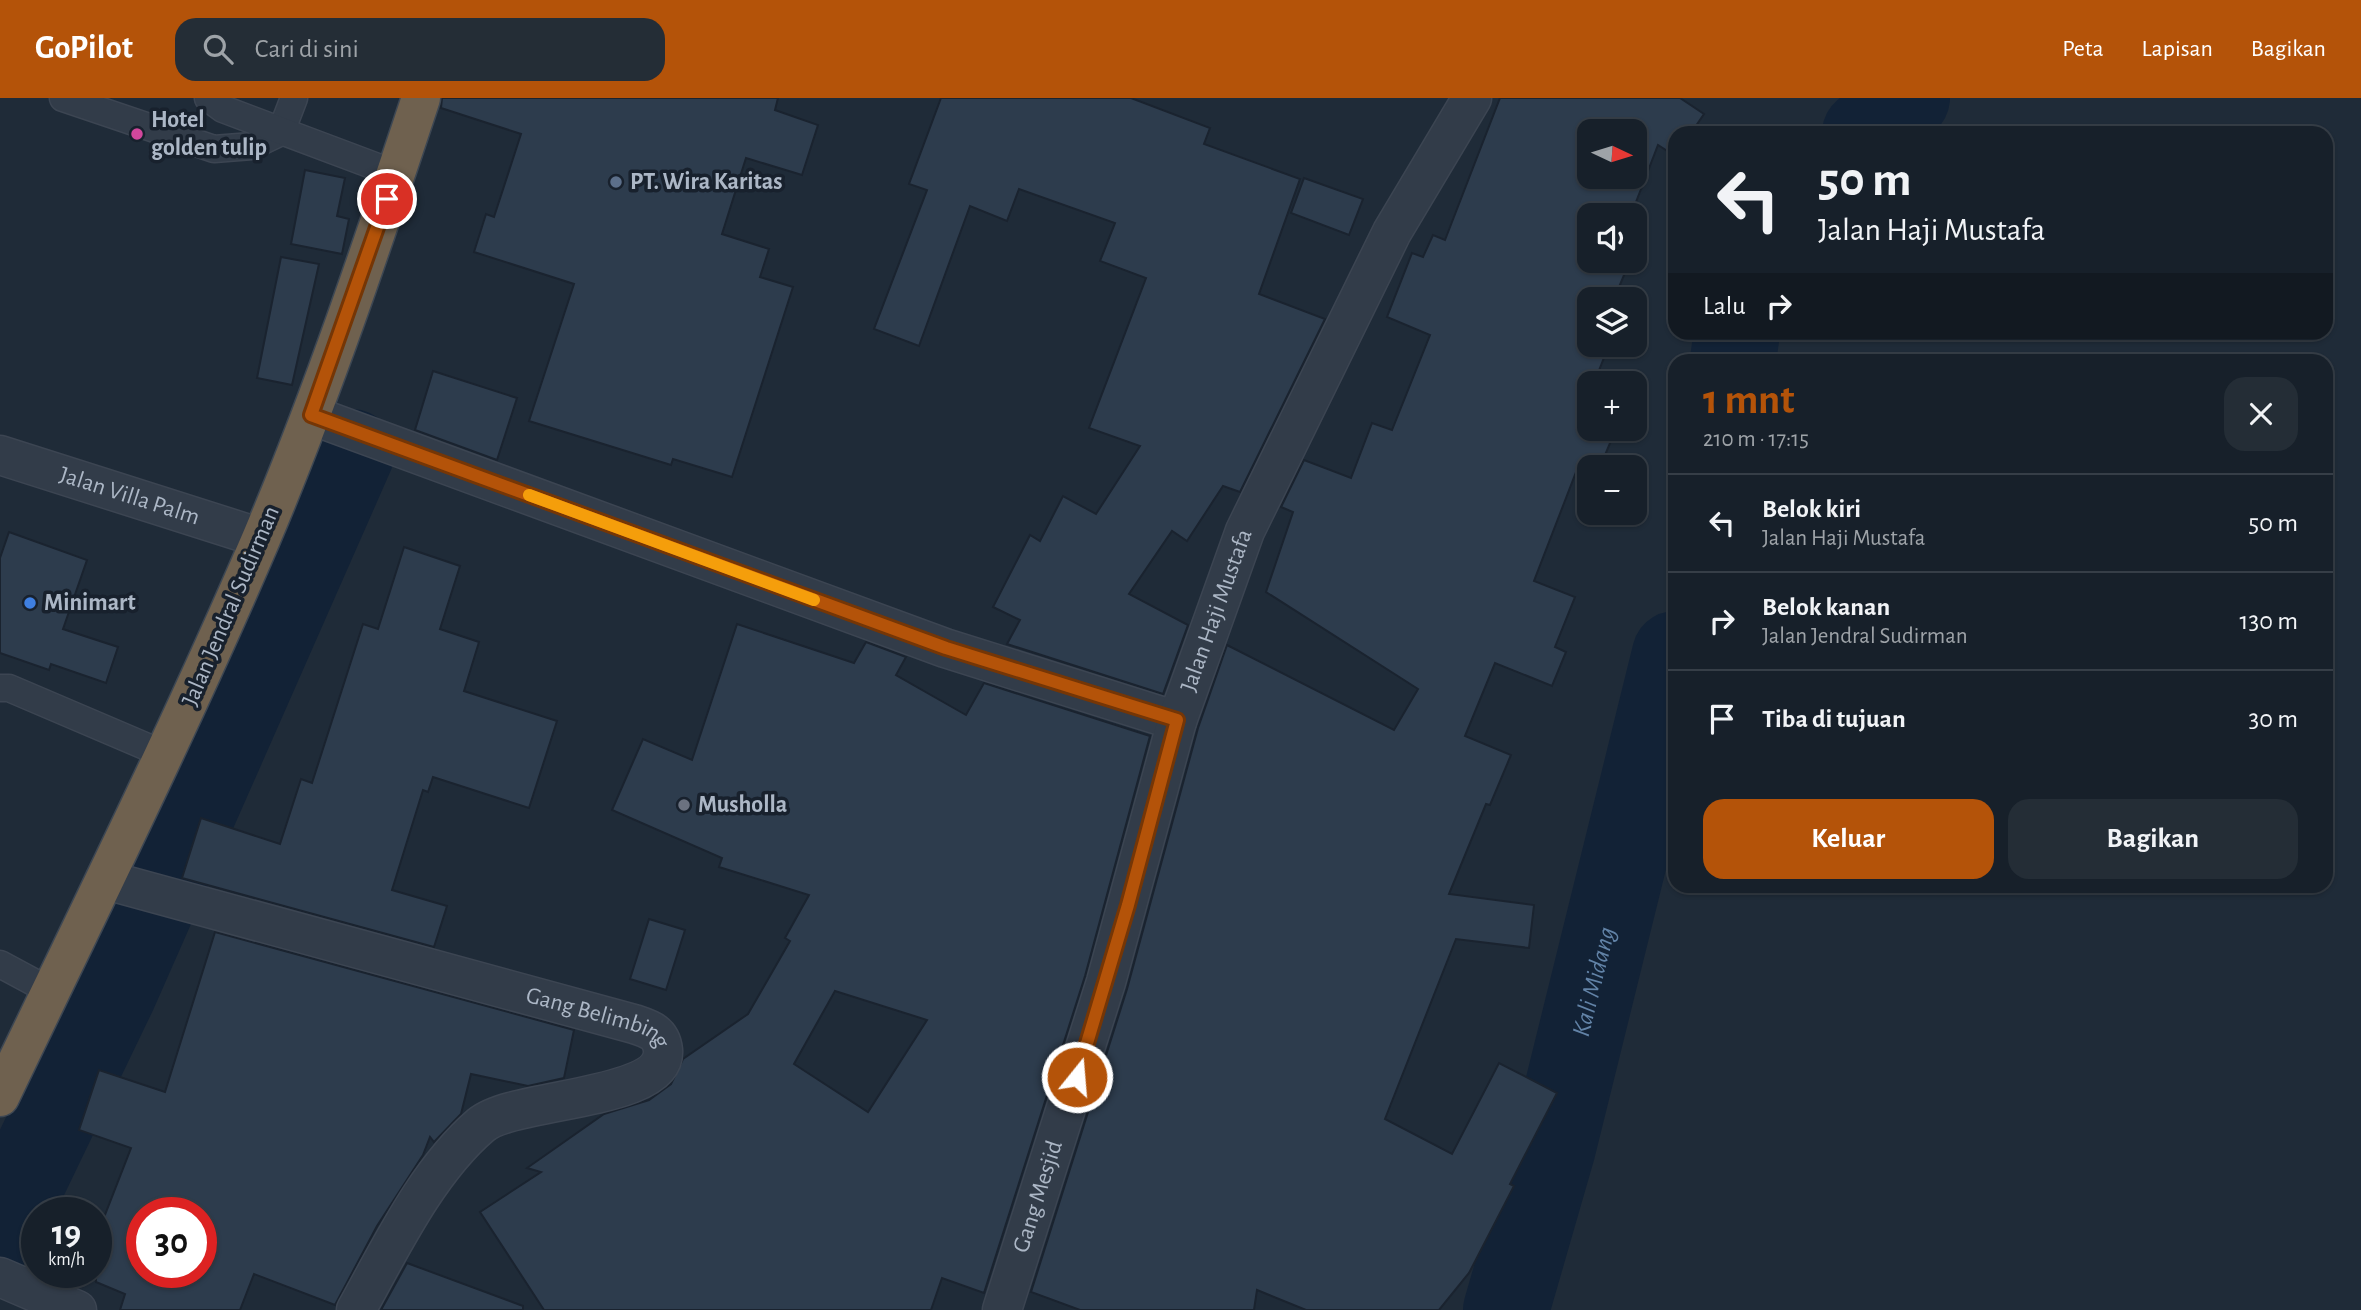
<!DOCTYPE html>
<html lang="id">
<meta charset="utf-8">
<style>
body{margin:0;font-family:"Alegreya Sans",sans-serif;background:#242d36;color:#f1f3f6;height:100vh;display:flex;flex-direction:column;font-size:26px;white-space:nowrap}
*{box-sizing:border-box;margin:0}
p{font-size:23px;color:#9ea3a8}
.icon{flex:none;width:38px;height:38px;fill:none;stroke:currentColor;stroke-width:2;stroke-linecap:round;stroke-linejoin:round}
.map{position:relative;flex:1;overflow:hidden}
.side{position:absolute;left:1668px;top:256px;width:665px;height:539px;display:flex;flex-direction:column;background:#17202a;border-radius:21px;box-shadow:0 2px 5px #0004,0 0 0 2px #363e47}
.side>*{flex:none}
.top-card{position:absolute;left:1668px;top:28px;width:665px;height:214px;border-radius:21px;box-shadow:0 2px 5px #0004,0 0 0 2px #363e47;background:#17202a;color:#f1f3f6;overflow:hidden}
.needle{width:46px;rotate:94deg}
.fabs{position:absolute;left:1577px;top:21px;display:grid;gap:14px}
.fabs a{display:grid;place-items:center;width:70px;height:70px;border-radius:14px;background:#17202a;box-shadow:0 2px 5px #0004,0 0 0 2px #363e47;font-size:35px}
.speed{position:absolute;left:21px;top:1099px;display:flex;gap:14px;font-size:35px;font-weight:700;text-align:center}
.speed>*{display:grid;place-content:center;width:91px;height:91px;border-radius:50%;background:#17202a;box-shadow:0 2px 5px #0004,0 0 0 2px #363e47;line-height:1}
.speed small{font-size:18px;font-weight:400}
.speed .limit{border:10px solid #d22;background:#fff;color:#111}
.pin{position:absolute;display:grid;place-items:center;width:60px;height:60px;color:#fff;margin:-30px;border:4px solid #fff;border-radius:50%;box-shadow:0 2px 7px #0007}
.me{position:absolute;width:77px;margin:-38px;rotate:17deg;stroke-linejoin:round;filter:drop-shadow(0 0 5px #0008)}
.turn{display:flex;align-items:center;gap:24px;height:147px;padding:0 35px;font-size:32px}
.turn .icon{width:91px;height:91px;stroke-width:2.5}
.turn b{display:block;font-size:49px;line-height:60px}
.then{display:flex;align-items:center;height:66px;padding:0 35px;background:#0003;gap:14px;font-size:26px}
.round{display:grid;place-items:center;flex:none;width:74px;height:74px;border-radius:21px;background:#242d36}
.head{display:flex;align-items:center;justify-content:space-between;height:119px;padding:0 35px}
h1{font-size:42px;font-weight:700;line-height:52px;color:#b45309}
.primary-button{display:flex;gap:14px;margin-top:auto;padding:14px 35px}
.primary-button a{flex:1;height:80px;border-radius:21px;background:#b45309;color:#fff;font-size:28px;font-weight:700;line-height:80px;text-align:center}
.primary-button a+a{background:#242d36;color:#f1f3f6}
ul{padding:0;list-style:none}
li{display:flex;align-items:center;gap:21px;height:98px;padding:0 35px;border-top:2px solid #363e47}
li div{flex:1}
li b{display:block;font-size:26px}
li em{font-style:normal}
header{display:flex;align-items:center;gap:42px;box-sizing:border-box;height:98px;padding:0 35px;background:#b45309;color:#fff}
header strong{font-size:33px}
nav{display:flex;gap:38px;margin-inline-start:auto;font-size:24px}
.search{width:490px;height:63px;background:#242d36;display:flex;align-items:center;gap:18px;box-sizing:border-box;padding:0 24px;border-radius:21px;color:#9ea3a8;font-size:26px}
.map>svg:first-child{display:block}
</style>
<header>
<strong>GoPilot</strong>
<div class="search"><svg class="icon" aria-label="search" viewBox="0 0 24 24"><circle cx="10" cy="10" r="6"/><path d="M15 15l6 6"/></svg>Cari di sini</div>
<nav><a>Peta</a><a>Lapisan</a><a>Bagikan</a></nav>
</header>
<div class="map">
<svg width="2361" height="1212" viewBox="0 0 2361 1212">
<rect width="100%" height="100%" fill="#1f2b38"/>
<g fill="none" stroke-linecap="round" stroke-linejoin="round">
<g stroke="#122236" stroke-width="86">
<polyline points="1865,35 1907,0"/>
<polyline points="1733,262 1737,234"/>
<polyline points="0,1131 115,892 352,354"/>
<path id="s1" d="M1506,1212L1553,1049L1675,556"/>
</g>
</g>
<g fill="#2d3c4d" stroke="#1a232f" stroke-width="2" fill-rule="evenodd">
<polygon points="442,0 778,0 775,12 818,27 802,77 746,60 722,136 769,151 760,179 793,189 732,379 673,361 671,367 529,323 574,186 474,154 486,116 494,119 521,36 441,10"/>
<polygon points="941,0 1131,0 1210,30 1204,46 1300,81 1259,196 1325,221 1240,394 1223,388 1187,443 1172,433 1129,496 1188,527 1163,596 1007,546 1020,522 993,509 1030,437 1040,443 1063,398 1096,416 1140,348 1089,330 1146,180 1100,163 1115,125 1019,91 1007,123 970,108 919,248 874,231 927,92 909,86"/>
<path d="M1500,0H1680L1704,16L1691,35H1675V58L1658,47L1631,117H1589V163H1630L1614,201H1589V247H1609L1594,285H1589V299L1577,331H1616L1600,369H1578L1534,483L1575,499L1555,549L1566,554L1552,588L1495,565L1465,638L1511,657L1490,707L1486,706L1449,796L1534,807L1529,850L1456,841L1385,1021L1452,1056L1499,965L1557,995L1510,1086L1514,1088L1469,1175L1439,1212H1306L1257,1192L1254,1212H1080L1031,1194L1127,891L1198,630L1227,547L1394,632L1418,591L1266,494L1293,414L1281,409L1304,362L1351,380L1372,325L1392,332L1430,237L1387,219L1412,155L1423,159L1433,137L1445,142ZM1589,33H1634V79H1589Z"/>
<polygon points="305,72 345,80 337,118 349,121 342,156 291,146"/>
<polygon points="1304,80 1363,101 1349,137 1291,115"/>
<polygon points="281,159 319,166 292,287 257,280"/>
<polygon points="433,273 517,300 497,362 415,332"/>
<polygon points="9,434 87,462 63,531 118,549 106,585 51,566 49,572 0,555 0,460"/>
<polygon points="404,449 460,468 440,531 479,544 464,593 557,623 529,710 433,679 428,694 423,692 392,792 447,808 434,849 182,780 201,720 280,746 301,681 312,685 363,526 378,531"/>
<path d="M737,526L854,565L866,544L906,559L896,577L966,617L984,585L1150,638L1085,878L984,1195L942,1180L931,1212H544L480,1114L541,1074L527,1070L604,1016L649,1002L671,986L683,961L748,916L790,843L785,840L809,797L719,769L722,760L612,712L643,641L692,662ZM835,893L927,922L868,1014L794,966Z"/>
<polygon points="649,821 685,832 666,892 630,881"/>
<path d="M215,834L574,932L564,980L528,988L471,976L461,1016L434,1044L430,1039L423,1057L377,1128L335,1207L254,1176L240,1212H120L125,1196L96,1184V1140L131,1050L79,1032L99,972L165,994ZM142,1115H201V1174H142Z"/>
<polygon points="407,1165 523,1208 523,1212 381,1212"/>
</g>
<g fill="none" stroke-linecap="round" stroke-linejoin="round">
<g stroke="#3c4552" stroke-width="29">
<g id="lane">
<polyline points="63,0 214,51 252,48 281,34 294,0"/>
<polyline points="208,0 223,11 396,76"/>
<polyline points="0,590 9,590 166,657"/>
<polyline points="0,866 52,894"/>
</g>
</g>
<g stroke="#3c4552" stroke-width="41">
<g id="street">
<polyline points="311,317 945,550 1177,623"/>
<path id="s2" d="M0,357L261,440"/>
<path id="s3" d="M106,782L634,926C649,931 661,934 663,952C667,1003 514,999 481,1027C427,1073 390,1151 356,1212"/>
<polyline points="0,1179 77,1212"/>
<path id="s4" d="M1002,1212L1106,884L1177,623L1245,433L1392,134L1472,0"/>
</g>
</g>
<g stroke="#3d4753" stroke-width="41">
<path id="highway" d="M0,999C89,813 180,630 261,441C322,297 372,148 421,0"/>
</g>
<use href="#lane" stroke="#323c49" stroke-width="26"/>
<use href="#street" stroke="#323c49" stroke-width="38"/>
<use href="#highway" stroke="#6f614f" stroke-width="38"/>
</g>
<g fill="none" stroke-linecap="round" stroke-linejoin="round">
<g stroke="#753606" stroke-width="18">
<polyline id="route" points="387,101 311,317 946,550 1177,622 1128,807 1077,979"/>
</g>
<use href="#route" stroke="#b45309" stroke-width="12"/>
<polyline stroke="#f59e0b" stroke-width="12" points="529,397 814,502"/>
</g>
<circle fill="#d1479c" stroke="#18212d" stroke-width="2.5" cx="137" cy="36" r="7"/>
<circle fill="#5c6f8a" stroke="#18212d" stroke-width="2.5" cx="616" cy="84" r="7"/>
<circle fill="#3f7fe0" stroke="#18212d" stroke-width="2.5" cx="30" cy="505" r="7"/>
<circle fill="#6b7280" stroke="#18212d" stroke-width="2.5" cx="684" cy="707" r="7"/>
<g text-anchor="middle" dominant-baseline="central" stroke-width="7" stroke-linejoin="round" paint-order="stroke">
<g font-size="24" font-weight="bold" fill="#acb7c6" stroke="#18212d" text-anchor="start">
<text x="151" y="22">Hotel<tspan x="151" dy="28">golden tulip</tspan></text>
<text x="630" y="84">PT. Wira Karitas</text>
<text x="44" y="505">Minimart</text>
<text x="698" y="707">Musholla</text>
</g>
<g font-size="24" fill="#acb7c6" stroke="#18212d">
<text stroke="none"><textPath href="#s2" startOffset="136">Jalan Villa Palm</textPath></text>
<text transform="translate(231 508) rotate(-67)">Jalan Jendral Sudirman</text>
<text stroke="none"><textPath href="#s4" startOffset="732">Jalan Haji Mustafa</textPath></text>
<text stroke="none"><textPath href="#s3" startOffset="511">Gang Belimbing</textPath></text>
<text stroke="none"><textPath href="#s4" startOffset="119">Gang Mesjid</textPath></text>
</g>
<g font-size="26" font-style="italic" fill="#6283a7" stroke="#18212d">
<text stroke="none"><textPath href="#s1" startOffset="340">Kali Midang</textPath></text>
</g>
</g>
</svg>
<div class="fabs">
<a><svg class="needle" viewBox="-14 -14 28 28"><path d="M0-13l5 13h-10z" fill="#e53935"/><path d="M0 13l5-13h-10z" fill="#9ea3a8"/></svg></a>
<a><svg class="icon" aria-label="sound" viewBox="0 0 24 24"><path d="M4 9h4l5-4v14l-5-4H4zM17 9q2 3 0 6"/></svg></a>
<a><svg class="icon" aria-label="layers" viewBox="0 0 24 24"><path d="M12 4l9 5-9 5-9-5zM3 14l9 5 9-5"/></svg></a>
<a>+</a>
<a>−</a>
</div>
<div class="speed"><div>19<small>km/h</small></div><div class="limit">30</div></div>
<div class="pin" style="left:387px;top:101px;background:#d93025"><svg class="icon" aria-label="arrive" viewBox="0 0 24 24"><path d="M6 21V4h12l-3 4 3 4H6"/></svg></div>
<svg class="me" style="left:1077px;top:979px" viewBox="-20 -20 40 40"><circle r="17" fill="#b45309" stroke="#fff" stroke-width="3"/><path d="M0-11L8 9 0 5-8 9z" fill="#fff"/></svg>
<div class="top-card">
<div class="turn"><svg class="icon" aria-label="left" viewBox="0 0 24 24"><path d="M17 20v-9H6M10 6l-5 5 5 5"/></svg><div><b>50 m</b>Jalan Haji Mustafa</div></div>
<div class="then">Lalu<svg class="icon" aria-label="right" viewBox="0 0 24 24"><path d="M7 20v-9h11M14 6l5 5-5 5"/></svg></div>
</div>
<section class="side">
<div class="head"><div><h1>1 mnt</h1><p>210 m · 17:15</p></div><a class="round"><svg class="icon" aria-label="close" viewBox="0 0 24 24"><path d="M6 6l12 12M18 6L6 18"/></svg></a></div>
<ul>
<li><svg class="icon" aria-label="left" viewBox="0 0 24 24"><path d="M17 20v-9H6M10 6l-5 5 5 5"/></svg><div><b>Belok kiri</b><p>Jalan Haji Mustafa</p></div><em>50 m</em></li>
<li><svg class="icon" aria-label="right" viewBox="0 0 24 24"><path d="M7 20v-9h11M14 6l5 5-5 5"/></svg><div><b>Belok kanan</b><p>Jalan Jendral Sudirman</p></div><em>130 m</em></li>
<li><svg class="icon" aria-label="arrive" viewBox="0 0 24 24"><path d="M6 21V4h12l-3 4 3 4H6"/></svg><div><b>Tiba di tujuan</b></div><em>30 m</em></li>
</ul>
<div class="primary-button"><a>Keluar</a><a>Bagikan</a></div>
</section>
</div>
